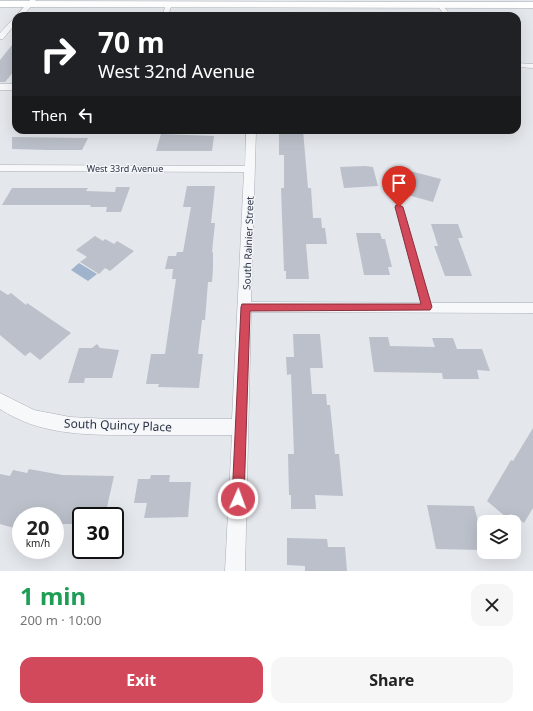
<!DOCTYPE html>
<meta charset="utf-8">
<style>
body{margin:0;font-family:"Noto Sans",sans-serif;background:#f6f6f6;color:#222;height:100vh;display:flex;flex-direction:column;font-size:15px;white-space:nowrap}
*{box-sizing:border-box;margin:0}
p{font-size:13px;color:#767676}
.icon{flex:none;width:22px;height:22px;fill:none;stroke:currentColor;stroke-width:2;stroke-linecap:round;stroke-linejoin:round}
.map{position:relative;height:571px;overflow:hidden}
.side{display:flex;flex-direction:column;background:#fff;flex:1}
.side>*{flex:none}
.hud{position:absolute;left:12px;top:12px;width:509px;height:122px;border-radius:12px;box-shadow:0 4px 16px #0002;background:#202124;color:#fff;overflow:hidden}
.tools{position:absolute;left:477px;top:515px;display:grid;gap:8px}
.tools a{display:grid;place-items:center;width:44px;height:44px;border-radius:8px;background:#fff;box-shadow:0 4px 16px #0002;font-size:20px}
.speed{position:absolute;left:12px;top:507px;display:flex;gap:8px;font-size:20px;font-weight:700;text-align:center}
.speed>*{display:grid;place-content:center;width:52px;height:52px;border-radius:50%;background:#fff;box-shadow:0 4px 16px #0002;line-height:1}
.speed small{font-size:10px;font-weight:400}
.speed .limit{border:2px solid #111;border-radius:6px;background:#fff;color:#111}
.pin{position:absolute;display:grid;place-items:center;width:34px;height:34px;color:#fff;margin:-41px -17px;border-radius:50% 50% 50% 0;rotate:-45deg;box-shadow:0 0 4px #0007}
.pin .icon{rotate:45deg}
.me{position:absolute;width:44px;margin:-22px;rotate:2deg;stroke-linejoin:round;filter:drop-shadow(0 0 3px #0008)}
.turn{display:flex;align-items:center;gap:14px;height:84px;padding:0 20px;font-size:18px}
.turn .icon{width:52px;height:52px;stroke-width:2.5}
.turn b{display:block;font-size:28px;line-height:34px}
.then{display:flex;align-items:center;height:38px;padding:0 20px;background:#0003;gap:8px;font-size:15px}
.round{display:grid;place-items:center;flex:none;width:42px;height:42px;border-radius:12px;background:#f6f6f6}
.head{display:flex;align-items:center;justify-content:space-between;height:68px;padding:0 20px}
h1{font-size:24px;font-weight:700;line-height:30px;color:#1e9e55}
.primary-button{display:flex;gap:8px;margin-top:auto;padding:8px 20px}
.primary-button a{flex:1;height:46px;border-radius:12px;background:#d1495b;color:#fff;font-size:16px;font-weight:700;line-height:46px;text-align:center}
.primary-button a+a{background:#f6f6f6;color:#222}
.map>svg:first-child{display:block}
</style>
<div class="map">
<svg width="533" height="571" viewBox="0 0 533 571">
<rect width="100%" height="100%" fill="#e4e7ec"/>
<polygon fill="#9fb4cc" points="79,263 97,274 88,281 71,270"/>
<g fill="#bbc0ca">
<polygon points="16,40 16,69 5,82 0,82 0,60"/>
<polygon points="279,130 303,130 308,188 311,188 313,218 321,218 322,228 325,228 327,244 306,244 309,279 286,279 286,271 284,271 281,188 284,188 284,155 279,155"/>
<polygon points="161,134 214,136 212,151 156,151"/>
<polygon points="12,137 88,138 82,150 48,150 12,149"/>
<polygon points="365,166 373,167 378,186 344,188 340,167"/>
<polygon points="406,170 441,179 433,202 397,192"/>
<polygon points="187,186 215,186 211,223 215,223 212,252 213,252 213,268 212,282 208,282 205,320 202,320 198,354 203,354 199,388 158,387 159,384 146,384 151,354 165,354 176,279 172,279 173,269 165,269 168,256 176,256 177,252 183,252 191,207 183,207"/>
<polygon points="116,187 130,187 121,212 106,212 107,207 90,207 91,205 2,205 12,188 88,188 86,191 115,192"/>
<polygon points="431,224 458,224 463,238 458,238 472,276 445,276 434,246 438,246"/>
<polygon points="356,233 380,233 382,239 385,239 392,267 388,267 390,275 364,275"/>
<polygon points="95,236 103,241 105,239 114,244 117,241 134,251 110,271 105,268 99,274 80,262 87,257 76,250"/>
<polygon points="0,290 8,295 11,293 26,305 27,303 71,333 40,360 30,352 25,356 0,335"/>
<polygon points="293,334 320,334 323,368 310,368 312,394 326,394 327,405 330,405 335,454 339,454 343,496 315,495 316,509 291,509 291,495 289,495 288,454 294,454 291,374 287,375 286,357 294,357"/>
<polygon points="369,337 388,337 390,346 435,347 432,338 453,338 457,349 482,349 490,371 477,370 479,379 443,379 442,373 374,372"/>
<polygon points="97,344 100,348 119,350 112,378 85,378 84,383 68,383 79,348 92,348"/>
<polygon points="533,428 533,508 524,523 511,514 506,517 487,501 511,460 513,461"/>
<polygon points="29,469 62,475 114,476 105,516 81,516 81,524 55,524 55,516 21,516 21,530 0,524 0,474 10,476 13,470 27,473"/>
<polygon points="151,475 170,475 169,482 191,482 188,517 144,518 147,503 134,503 138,479 150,479"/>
<polygon points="427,505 474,506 484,545 484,550 436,549"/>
<polygon points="287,538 327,539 328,547 345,547 347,571 305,571 305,566 287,565"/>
</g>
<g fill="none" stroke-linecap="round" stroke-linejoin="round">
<g stroke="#a9aeb7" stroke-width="1">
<polygon id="lane" points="399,205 402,207 431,307 430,309 424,309 423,307 396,207"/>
</g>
<g stroke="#a9aeb7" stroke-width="1">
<g id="street">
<polygon points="30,0 36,0 23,16 16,16"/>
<polygon points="169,2 172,4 168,16 162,16 166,4"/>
<polygon points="438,4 442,4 451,16 445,16 437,5"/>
<polygon points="16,17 16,23 3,39 0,39 0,33 14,18"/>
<polygon points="517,63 533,64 533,68 517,67"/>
<rect x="0" y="84" width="16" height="6"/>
<path d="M246,130H256L251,302L533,303V313L251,312L245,571H225L232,435C200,435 168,435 136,435C89,435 41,436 0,409V393L34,410L70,417L109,419H232L244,172L0,171V165L245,166Z"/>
</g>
</g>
<g stroke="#a9aeb7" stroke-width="1">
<polygon id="secondary" points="0,1 533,2 533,8 0,7"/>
</g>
<use href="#lane" fill="#f7f8fa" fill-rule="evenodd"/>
<use href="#street" fill="#f7f8fa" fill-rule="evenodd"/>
<use href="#secondary" fill="#fff" fill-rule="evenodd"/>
</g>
<polygon fill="#d1495b" stroke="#882f3b" points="396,205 399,205 403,207 432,307 430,310 250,311 244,499 242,503 238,505 234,503 232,499 241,307 242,304 421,304 395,207"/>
<g text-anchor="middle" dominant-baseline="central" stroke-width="3" stroke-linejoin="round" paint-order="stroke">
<g font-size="9" fill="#2b3445" stroke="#f4f6f9">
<text x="125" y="168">West 33rd Avenue</text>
</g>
<g font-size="10" fill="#2b3445" stroke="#f4f6f9">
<text transform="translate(248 243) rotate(-88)">South Rainier Street</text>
</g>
<g font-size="12" fill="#2b3445" stroke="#f4f6f9">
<text transform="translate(118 425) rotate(2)">South Quincy Place</text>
</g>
</g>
</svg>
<div class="tools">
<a><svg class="icon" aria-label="layers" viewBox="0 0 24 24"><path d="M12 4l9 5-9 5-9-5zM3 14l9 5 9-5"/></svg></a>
</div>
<div class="speed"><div>20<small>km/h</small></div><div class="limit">30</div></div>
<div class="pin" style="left:399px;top:207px;background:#d93025"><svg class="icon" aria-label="arrive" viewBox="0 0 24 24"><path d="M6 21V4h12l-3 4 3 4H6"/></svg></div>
<svg class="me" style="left:238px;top:499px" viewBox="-20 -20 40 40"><circle r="17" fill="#d1495b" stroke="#fff" stroke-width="3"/><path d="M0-11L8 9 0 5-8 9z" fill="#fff"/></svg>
<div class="hud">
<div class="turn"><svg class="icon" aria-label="right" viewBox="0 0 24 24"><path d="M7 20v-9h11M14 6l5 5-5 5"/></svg><div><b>70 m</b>West 32nd Avenue</div></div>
<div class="then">Then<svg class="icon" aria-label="left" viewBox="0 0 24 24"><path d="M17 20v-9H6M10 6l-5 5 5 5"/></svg></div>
</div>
</div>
<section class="side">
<div class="head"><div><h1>1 min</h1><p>200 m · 10:00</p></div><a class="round"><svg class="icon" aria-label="close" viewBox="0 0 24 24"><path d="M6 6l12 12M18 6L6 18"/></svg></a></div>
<div class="primary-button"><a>Exit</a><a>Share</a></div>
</section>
